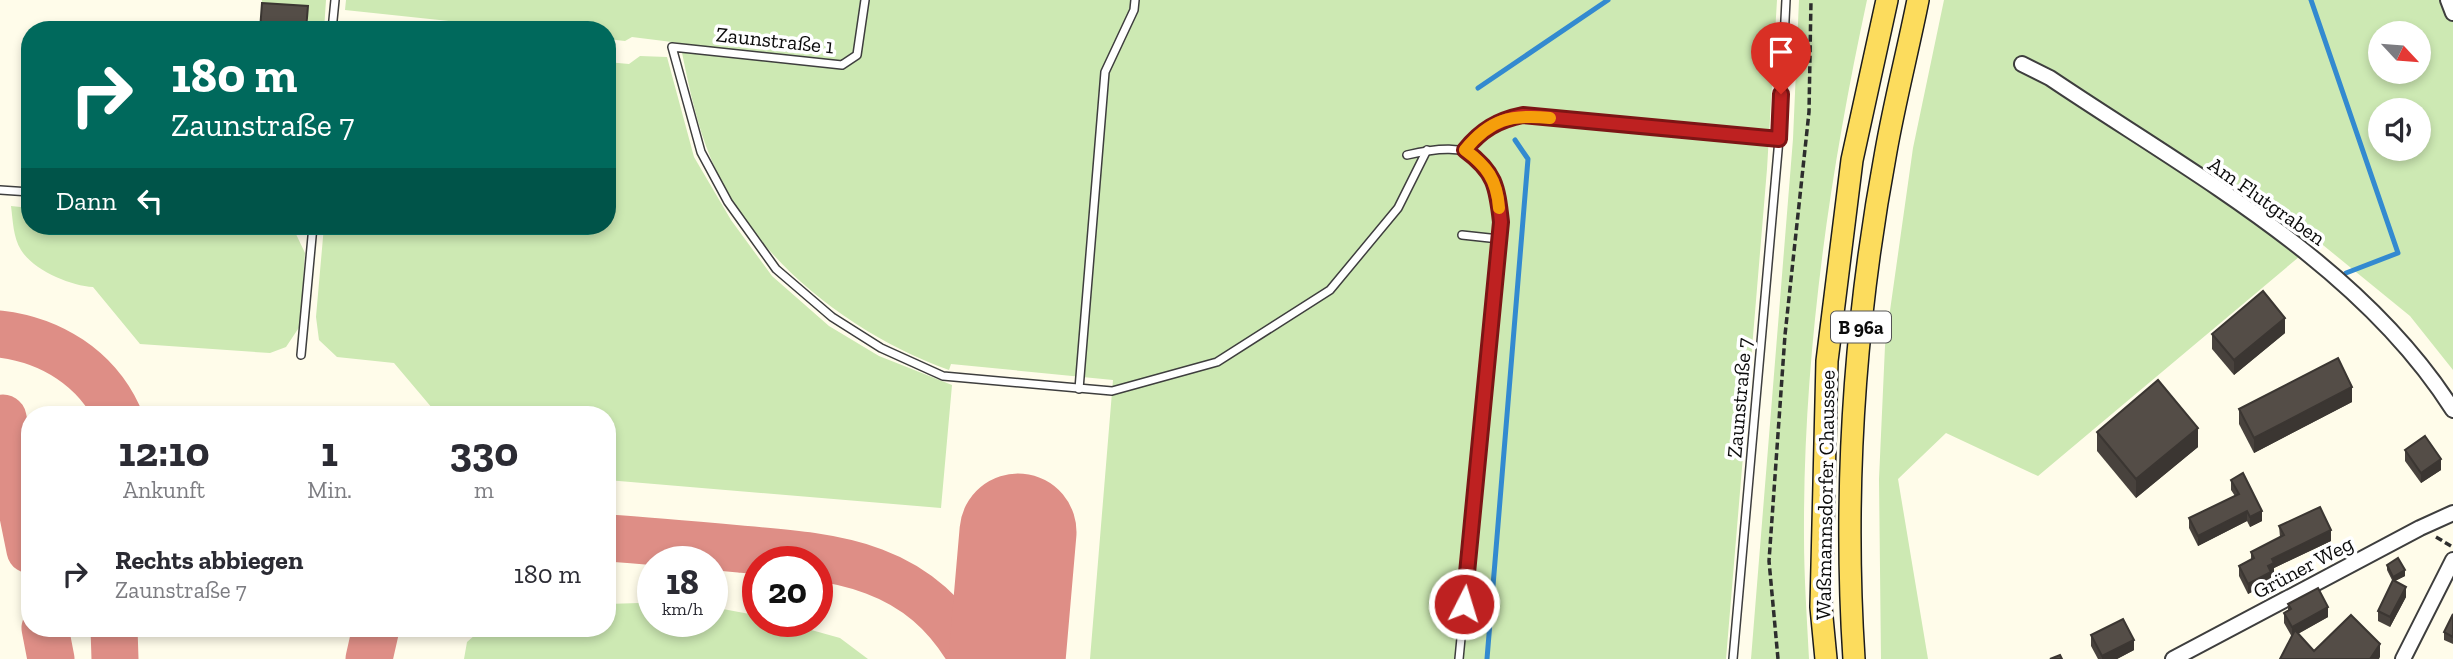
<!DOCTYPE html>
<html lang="de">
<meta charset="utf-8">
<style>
body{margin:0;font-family:"Zilla Slab",serif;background:#f7f7f7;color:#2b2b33;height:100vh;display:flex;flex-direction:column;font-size:26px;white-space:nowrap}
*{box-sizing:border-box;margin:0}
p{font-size:23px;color:#7c7c81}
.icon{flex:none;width:38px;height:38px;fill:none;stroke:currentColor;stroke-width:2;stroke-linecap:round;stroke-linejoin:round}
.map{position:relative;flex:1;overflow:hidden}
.panel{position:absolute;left:21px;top:406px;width:595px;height:231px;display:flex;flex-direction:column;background:#fff;border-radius:28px;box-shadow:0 4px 10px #0003}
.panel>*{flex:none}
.top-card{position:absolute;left:21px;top:21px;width:595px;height:214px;border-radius:28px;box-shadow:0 4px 10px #0003;background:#00695c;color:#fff;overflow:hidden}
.needle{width:46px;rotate:116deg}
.tools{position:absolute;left:2368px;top:21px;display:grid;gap:14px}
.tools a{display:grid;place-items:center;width:63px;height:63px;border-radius:50%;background:#fff;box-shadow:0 4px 10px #0003;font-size:35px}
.speed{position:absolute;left:637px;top:546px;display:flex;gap:14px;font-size:35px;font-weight:700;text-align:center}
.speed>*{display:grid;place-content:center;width:91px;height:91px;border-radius:50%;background:#fff;box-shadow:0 4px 10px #0003;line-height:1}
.speed small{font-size:18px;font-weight:400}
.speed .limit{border:10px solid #d22;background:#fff;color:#111}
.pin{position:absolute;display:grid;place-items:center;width:60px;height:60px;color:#fff;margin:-72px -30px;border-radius:50% 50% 50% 0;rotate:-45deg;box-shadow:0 0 7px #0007}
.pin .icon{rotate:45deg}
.me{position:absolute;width:77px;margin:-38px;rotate:5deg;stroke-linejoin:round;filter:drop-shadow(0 0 5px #0008)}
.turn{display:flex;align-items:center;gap:24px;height:147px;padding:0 35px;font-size:32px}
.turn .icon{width:91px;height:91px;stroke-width:2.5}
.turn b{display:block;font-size:49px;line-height:60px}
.then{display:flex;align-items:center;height:66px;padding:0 35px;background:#0003;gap:14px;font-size:26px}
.eta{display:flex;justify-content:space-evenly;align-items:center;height:119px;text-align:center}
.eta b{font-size:42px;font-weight:700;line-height:49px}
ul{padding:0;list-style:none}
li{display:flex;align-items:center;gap:21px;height:98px;padding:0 35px}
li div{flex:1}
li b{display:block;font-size:26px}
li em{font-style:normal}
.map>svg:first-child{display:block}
</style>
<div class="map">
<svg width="2453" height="659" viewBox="0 0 2453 659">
<rect width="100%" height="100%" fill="#fffcea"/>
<g fill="#cde9b3" fill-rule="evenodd">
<polygon points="262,0 326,0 324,30 308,30 308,19 261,14"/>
<path d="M346,0H1777L1767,169L1726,659H1090L1113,380L951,364L949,370C846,333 744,252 706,146C694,113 687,77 680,43L632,37L625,41L607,39V30H534L345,10Z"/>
<path d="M1799,0H1867C1829,176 1803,357 1804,537C1804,578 1807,618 1809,659H1751L1793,139Z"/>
<path d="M1944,0H2453V370L2410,316L2318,241L2038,476L1946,433L1898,479L1928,659H1881L1879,479L1885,346L1913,148ZM2380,33H2418V72H2380ZM2380,110H2418V149H2380Z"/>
<polygon points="640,56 667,57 694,157 731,220 772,276 829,326 879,356 952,385 941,508 607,480 607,415 438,415 394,363 337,357 319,340 316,317 324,226 607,226 607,62 629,64"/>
<path d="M11,206L30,208V226L283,227L295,232L305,253L300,326L286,347L270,353L140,344L93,287C71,286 33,270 21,250C13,237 13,221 11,206Z"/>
<polygon points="639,603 653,604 653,621 712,621 712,607 755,615 758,621 779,621 840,638 868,659 464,659 467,642 483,628 607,628 607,604"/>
</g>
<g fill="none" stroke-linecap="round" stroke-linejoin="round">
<g stroke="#338ad0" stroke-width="5">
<polyline points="2311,0 2398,253 2346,273"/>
<polyline points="1478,88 1608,0"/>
<polyline points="1487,659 1528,159 1515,140"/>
</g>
<g stroke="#de8e86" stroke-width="47">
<path d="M0,334C51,340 96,368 118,415"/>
<polyline points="3,418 30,550"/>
<path d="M607,538C652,541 696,545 740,549C837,557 920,563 973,659"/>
<polyline points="45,628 51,659"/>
<polyline points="114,628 115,659"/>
<polyline points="369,659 376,628"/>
</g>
<polyline stroke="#de8e86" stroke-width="117" points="1007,659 1018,532"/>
<g stroke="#3e3e3e" stroke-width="10">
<g id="lane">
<polyline points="865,0 857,55 842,65 672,47 701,152 728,202 776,269 832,317 881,348 943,376 1112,391 1217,362 1330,290 1398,208 1427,150"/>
<polyline points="332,30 335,0"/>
<path d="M1465,150C1481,130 1498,120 1523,115L1779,139"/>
<path d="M1407,155C1474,139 1495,154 1501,222L1459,659"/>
<polyline points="0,190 30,192"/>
<polyline points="1462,235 1499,239"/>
<polyline points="301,355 313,226"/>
<polyline points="1079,389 1105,72 1134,10 1135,0"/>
<polyline points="1733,659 1779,139 1786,0"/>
</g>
</g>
<g stroke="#3e3e3e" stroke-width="18">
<g id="street">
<polyline points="2448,0 2453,13"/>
<path d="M2022,64L2050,78C2191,173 2360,263 2453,410"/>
<polyline points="2173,659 2420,528 2453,513"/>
<polyline points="2403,659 2453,560"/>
</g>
</g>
<g stroke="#1c1c1c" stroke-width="24">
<g id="primary">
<polyline points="1826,659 1821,607 1827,361 1852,160 1887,0"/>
<path d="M1854,659C1843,490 1855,317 1886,151C1895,100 1908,50 1918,0"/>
</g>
</g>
<g stroke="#2d2d2d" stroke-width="3.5" stroke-dasharray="7 3.5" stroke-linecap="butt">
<polyline points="2436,537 2451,546"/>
<polyline points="1778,659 1769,561 1785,335 1809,112 1811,0"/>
</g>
<use href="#lane" stroke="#fff" stroke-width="7"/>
<use href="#street" stroke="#fff" stroke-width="14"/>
<use href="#primary" stroke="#fcdc5d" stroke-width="21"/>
</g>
<g fill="#48423d">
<polygon points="2285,333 2234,375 2212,349 2212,334"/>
<polygon points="2352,402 2254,453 2239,424 2239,409"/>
<polygon points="2097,432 2198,447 2136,498 2097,451"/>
<polygon points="2405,450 2441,470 2421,483 2405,461"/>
<polygon points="2231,480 2262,521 2250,527 2247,521 2198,546 2189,528 2189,518 2235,496 2231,490"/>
<polygon points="2279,526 2331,541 2274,568 2274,574 2271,575 2271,582 2248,594 2239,576 2239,566 2251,560 2251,552 2280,537"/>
<polygon points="2387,565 2405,576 2395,581 2406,597 2390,627 2378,621 2378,611 2393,582 2387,570"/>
<polygon points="2288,604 2328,617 2298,634 2314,651 2380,657 2280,659 2292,637 2284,623 2284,613 2288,611"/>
<polygon points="2453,614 2453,644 2444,640 2444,632"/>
<polygon points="2091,635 2134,650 2117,659 2098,659 2091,646"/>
</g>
<g fill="#3b3632">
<polygon points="2285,318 2285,333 2234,375 2234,360"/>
<polygon points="2352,387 2352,402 2254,453 2254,438"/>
<polygon points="2198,428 2198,447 2136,498 2136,479"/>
<polygon points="2441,459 2441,470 2421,483 2421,473"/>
<polygon points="2247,511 2247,521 2198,546 2198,536"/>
<polygon points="2262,511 2262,521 2250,527 2250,517"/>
<polygon points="2331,530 2331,541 2274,568 2274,574 2271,575 2271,582 2248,594 2248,584 2268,566 2272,559"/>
<polygon points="2405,570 2405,576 2393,582 2393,577"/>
<polygon points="2406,587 2406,597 2390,627 2390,617"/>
<polygon points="2328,607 2328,617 2292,637 2292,627"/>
<polygon points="2134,640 2134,650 2117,659 2102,659 2102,656"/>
<polygon points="2380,644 2380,657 2379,659 2370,659"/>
</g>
<g fill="#544d47" stroke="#3b3632" stroke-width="2">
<polygon points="262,3 308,6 306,30 260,30"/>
<polygon points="424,26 465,30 424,30"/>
<polygon points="2263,291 2285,318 2234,360 2212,334"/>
<polygon points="2338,358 2352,387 2254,438 2239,409"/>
<polygon points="2158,380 2198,428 2136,479 2097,432"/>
<polygon points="2425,436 2441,459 2421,473 2405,450"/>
<polygon points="2243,473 2262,511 2250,517 2247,511 2198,536 2189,518 2239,494 2231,480"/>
<polygon points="2320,507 2331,530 2272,559 2274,563 2268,566 2271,572 2248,584 2239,566 2254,558 2251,552 2284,535 2279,526"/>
<polygon points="2398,558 2405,570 2393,577 2387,565"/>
<polygon points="2393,580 2406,587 2390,617 2378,611"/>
<polygon points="2318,588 2328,607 2292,627 2284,613 2291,609 2288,604"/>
<polygon points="2453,614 2453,637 2444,632"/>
<polygon points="2351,615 2380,644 2370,659 2280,659 2295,630 2314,651"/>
<polygon points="2123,619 2134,640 2102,656 2091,635"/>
<polygon points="2060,655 2062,659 2050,659"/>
</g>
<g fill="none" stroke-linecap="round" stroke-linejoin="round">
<g stroke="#7c1515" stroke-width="18">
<path id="route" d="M1464,604L1501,222C1497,186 1495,172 1465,150C1481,130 1498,120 1523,115L1779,139L1781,94"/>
</g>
<use href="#route" stroke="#be2121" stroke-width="12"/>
<path stroke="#f59e0b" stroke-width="12" d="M1499,208C1497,180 1487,166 1465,150C1490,119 1511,114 1550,118"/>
</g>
<g text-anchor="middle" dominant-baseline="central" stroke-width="7" stroke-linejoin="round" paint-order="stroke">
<rect fill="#fff" stroke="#545454" stroke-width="2" x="1831" y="311.5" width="60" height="31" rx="5"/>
<g font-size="19" font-weight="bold" fill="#0b0b0b">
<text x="1861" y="327">B 96a</text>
</g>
<g font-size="21" fill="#0b0b0b" stroke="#fff">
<text transform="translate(775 40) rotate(6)">Zaunstraße 1</text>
<text transform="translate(2267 201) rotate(35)">Am Flutgraben</text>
<text transform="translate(1739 398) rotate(-85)">Zaunstraße 7</text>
<text transform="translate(1825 495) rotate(-89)">Waßmannsdorfer Chaussee</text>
<text transform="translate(2303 567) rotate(-28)">Grüner Weg</text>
</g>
</g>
</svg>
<div class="tools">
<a><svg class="needle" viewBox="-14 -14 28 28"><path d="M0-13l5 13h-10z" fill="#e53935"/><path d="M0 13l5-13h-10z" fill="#7c7c81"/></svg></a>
<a><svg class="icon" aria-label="sound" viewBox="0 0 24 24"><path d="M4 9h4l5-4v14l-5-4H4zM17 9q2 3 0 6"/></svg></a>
</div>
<div class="speed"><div>18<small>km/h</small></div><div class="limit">20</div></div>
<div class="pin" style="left:1781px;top:94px;background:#d93025"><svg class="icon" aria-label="arrive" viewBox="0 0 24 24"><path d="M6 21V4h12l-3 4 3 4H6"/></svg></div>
<svg class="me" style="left:1464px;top:604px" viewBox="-20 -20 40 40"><circle r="17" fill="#be2121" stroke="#fff" stroke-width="3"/><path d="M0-11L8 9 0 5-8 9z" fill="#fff"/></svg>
<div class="top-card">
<div class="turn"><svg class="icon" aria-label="right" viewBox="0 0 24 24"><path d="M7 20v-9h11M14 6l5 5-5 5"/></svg><div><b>180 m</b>Zaunstraße 7</div></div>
<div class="then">Dann<svg class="icon" aria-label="left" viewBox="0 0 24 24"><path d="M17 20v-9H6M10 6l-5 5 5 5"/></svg></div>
</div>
<section class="panel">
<div class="eta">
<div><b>12:10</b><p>Ankunft</p></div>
<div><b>1</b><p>Min.</p></div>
<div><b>330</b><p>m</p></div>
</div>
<ul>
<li><svg class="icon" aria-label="right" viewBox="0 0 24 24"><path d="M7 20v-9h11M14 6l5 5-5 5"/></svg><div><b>Rechts abbiegen</b><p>Zaunstraße 7</p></div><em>180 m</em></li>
</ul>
</section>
</div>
